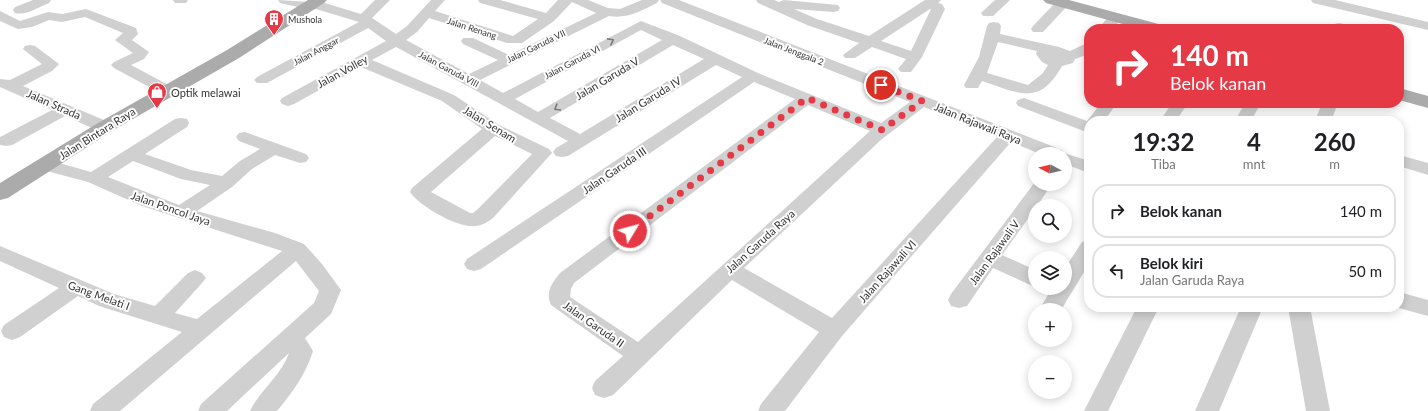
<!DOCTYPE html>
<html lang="id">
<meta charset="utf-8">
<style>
body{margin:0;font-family:Lato,sans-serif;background:#f2f2f2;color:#202124;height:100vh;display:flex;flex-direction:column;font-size:15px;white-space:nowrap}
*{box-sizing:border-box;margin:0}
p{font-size:13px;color:#757577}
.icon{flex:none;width:22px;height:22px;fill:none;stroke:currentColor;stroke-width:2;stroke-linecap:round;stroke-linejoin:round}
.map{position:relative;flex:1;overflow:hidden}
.panel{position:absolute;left:1084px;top:116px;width:320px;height:196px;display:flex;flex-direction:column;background:#fff;border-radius:16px;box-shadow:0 2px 10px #0003}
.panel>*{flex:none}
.banner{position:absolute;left:1084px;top:24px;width:320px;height:84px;border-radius:16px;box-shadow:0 2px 10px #0003;background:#e63946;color:#fff;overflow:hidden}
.needle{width:26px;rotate:277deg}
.controls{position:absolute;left:1028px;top:147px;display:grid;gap:8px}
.controls a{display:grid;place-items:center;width:44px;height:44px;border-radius:50%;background:#fff;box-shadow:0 2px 10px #0003;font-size:20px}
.pin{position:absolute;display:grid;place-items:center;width:34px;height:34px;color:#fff;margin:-17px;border:2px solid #fff;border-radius:50%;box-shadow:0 1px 4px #0007}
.me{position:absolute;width:44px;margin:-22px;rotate:53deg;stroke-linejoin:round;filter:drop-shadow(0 0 3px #0008)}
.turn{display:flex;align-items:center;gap:14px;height:84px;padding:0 20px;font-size:18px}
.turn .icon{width:52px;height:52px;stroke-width:2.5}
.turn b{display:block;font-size:28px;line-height:34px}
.eta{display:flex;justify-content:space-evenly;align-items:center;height:68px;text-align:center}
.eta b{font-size:24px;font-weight:700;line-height:28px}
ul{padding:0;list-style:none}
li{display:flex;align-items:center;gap:12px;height:54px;margin:0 8px 6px;padding:0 12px;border:2px solid #e0e0e0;border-radius:16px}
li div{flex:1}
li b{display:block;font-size:15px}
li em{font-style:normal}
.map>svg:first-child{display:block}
</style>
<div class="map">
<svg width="1428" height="411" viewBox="0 0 1428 411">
<rect width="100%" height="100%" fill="#fff"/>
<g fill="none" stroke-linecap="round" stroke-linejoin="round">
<g fill="#d0d0d0" fill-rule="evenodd">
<path d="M33,0H51L49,3C39,7 26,16 15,13L13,10L15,7Z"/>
<polygon points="173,0 188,0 186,3 175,3"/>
<path d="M278,0L310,2L315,0L361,14L375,0H390L372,18L396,34L407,26L431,0H445L435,11L513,36L538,19L480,3L478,0H500L546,13L558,0H588L608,8L620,9L642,0H659L657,3C641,11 627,19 609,16L480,80L503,93L641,21L680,36L758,73L881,123L910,102L662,3L660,0H679L1062,150L1064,153L1089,161V173L1065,164V154H1040L1011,142L842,336L785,411H758L761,404L819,332L732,280L613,395L604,398L595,395L592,388L595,381L623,356L551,305C545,292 552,283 560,273L795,99L754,82L481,269L474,271L467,269L464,264L467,259L742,77L716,65L568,156L562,157L556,156L553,152L556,148L568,141L396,47L372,60L454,95L499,125L549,149L552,153L493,218C488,222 483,225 476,226C459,229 419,206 410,192L412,188L482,129L442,101L361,67L294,104L288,106L282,104L280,101L282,98L386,41L368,28L267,83H257L254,80L257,77L359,22L316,9L311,10L280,3ZM572,2L596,13L509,55L473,38H463L461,41L463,44L498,60L469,74L406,40L417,32L429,18L507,43H522L554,21ZM641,30L662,40L538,112L515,99ZM673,45L704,59L580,134L550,118ZM808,105L870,131L638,342L570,297L571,289L574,283ZM924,107L997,137L832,318L744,268L882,139ZM495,136L532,154L479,208L473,213H470L431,192Z"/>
<path d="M756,0H774L779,2L784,0L838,5L840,8L838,11L833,12L794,9L817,19L869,36L925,0H941L938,3L942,4L945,9L922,57L911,72H901L898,69L906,59L872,47L855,58H845L843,55L859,43L807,25L758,3ZM930,9H931L911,51L881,41Z"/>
<polygon points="995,0 1010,0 993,16 983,16 981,13"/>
<polygon points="1058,0 1068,0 1070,3 1043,32 1033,32 1031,29 1033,26"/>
<polygon points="1311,0 1335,0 1428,22 1428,30 1313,3"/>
<polygon points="86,9 136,28 138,34 132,40 149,52 144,59 131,65 174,88 176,91 174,94 162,94 114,68 111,65 114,62 133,53 115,40 123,33 85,17 62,22 49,20 32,27 18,29 0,21 0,11 20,21 48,12 62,14"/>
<polygon points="1115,14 1120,15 1122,18 1113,29 1098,29 1110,15"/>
<path d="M994,22L999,23L1001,26L1000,34L1059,47L1070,51L1089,42V54L1075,59L1073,63L1062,66C1039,107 1019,93 982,81L978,88H966L964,85L979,57L987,26L989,23ZM998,42L1037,51L1036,54L1042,62L1048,65L1043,73L1028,85L987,73Z"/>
<polygon points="1339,23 1344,24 1345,29 1331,29 1334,24"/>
<polygon points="30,45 35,46 59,64 52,71 23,86 111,123 113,127 111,131 105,132 99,131 65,116 12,145 6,146 0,145 0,137 52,110 0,87 0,79 10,80 42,64 23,49 25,46"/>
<polygon points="1024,98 1087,121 1101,103 1117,103 1104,121 1089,121 1089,133 1018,106 1016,103 1018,100"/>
<polygon points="1172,103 1188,103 1176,121 1160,121"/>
<polygon points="1245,103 1261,103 1251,121 1235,121"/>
<polygon points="1322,103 1338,103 1331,121 1315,121"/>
<path d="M181,118L187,119L189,123L187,127L145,154L191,170L222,176L240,161L260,149L239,141L236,137L239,133L245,132L306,154L309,158L306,162L300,163L275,155L252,169L232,187L197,211L275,233L304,244L322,264L341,290L331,314L305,338L313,351C306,374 292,393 277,411H250C260,390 281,376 289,353L227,411H198L201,404L314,303L319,291L296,261L120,411H90L93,404L182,332L99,306L78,296L20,337L12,340L4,337L1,331L4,325L59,288L0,261V246L114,294L155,306L188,273L195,270L202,273L206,278L202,283L175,313L197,319L282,251L142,206L88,182L39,169L36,165L39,161L45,159L91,172L175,119ZM133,161L181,179L210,185L179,205L108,177Z"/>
<polygon points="1399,155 1428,163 1428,175 1399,166"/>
<polygon points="1035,182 1035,184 1052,184 1037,206 1035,206 1035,209 1002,255 1035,270 1035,287 993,268 967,306 959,308 951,306 948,300 951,294"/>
<polygon points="1089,240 1089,264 1061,310 1039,310 1052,288 1065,288 1065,268 1082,242"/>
<polygon points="1399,292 1428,300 1428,316 1395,307 1399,307"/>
<polygon points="1137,307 1159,307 1108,411 1084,411"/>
<polygon points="1241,307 1263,307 1219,411 1195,411"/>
<polygon points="1288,307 1310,307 1330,411 1306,411"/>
</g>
<g fill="#ababab" fill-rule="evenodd">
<polygon points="308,0 327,0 324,3 239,58 112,131 8,198 0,200 0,183 98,123 227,50"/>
<polygon points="1043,0 1069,0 1166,26 1168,29 1141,29 1046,3"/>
<polygon points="1399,88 1428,96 1428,108 1399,100"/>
</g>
</g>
<defs><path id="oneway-chevron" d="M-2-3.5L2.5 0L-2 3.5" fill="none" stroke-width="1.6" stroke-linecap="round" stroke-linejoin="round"/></defs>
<g stroke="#7a7a7a">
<use href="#oneway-chevron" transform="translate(611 41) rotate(-28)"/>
<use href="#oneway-chevron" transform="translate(557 108) rotate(149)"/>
</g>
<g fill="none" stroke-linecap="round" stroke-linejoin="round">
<polyline stroke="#e63946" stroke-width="7" stroke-dasharray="0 12.6" points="630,231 807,98 882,130 922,101 881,85"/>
</g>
<defs>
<g id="building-pin" transform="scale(1)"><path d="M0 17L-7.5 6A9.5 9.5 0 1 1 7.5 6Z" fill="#e63946" stroke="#fff"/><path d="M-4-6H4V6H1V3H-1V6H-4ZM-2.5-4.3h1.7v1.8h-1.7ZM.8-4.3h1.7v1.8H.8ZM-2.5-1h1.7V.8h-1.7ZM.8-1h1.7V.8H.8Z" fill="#fff"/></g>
<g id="shop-pin" transform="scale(1)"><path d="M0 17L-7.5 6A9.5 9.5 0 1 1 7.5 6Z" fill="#e63946" stroke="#fff"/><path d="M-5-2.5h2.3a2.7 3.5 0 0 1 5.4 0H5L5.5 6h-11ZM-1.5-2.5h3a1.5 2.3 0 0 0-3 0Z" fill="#fff"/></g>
</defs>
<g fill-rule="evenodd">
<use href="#building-pin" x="274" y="19"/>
<use href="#shop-pin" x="157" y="92"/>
</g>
<g text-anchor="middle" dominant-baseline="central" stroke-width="4" stroke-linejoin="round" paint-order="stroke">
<g font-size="9" fill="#333" stroke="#fff" text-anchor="start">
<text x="288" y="19">Mushola</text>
</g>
<g font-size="9" fill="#333" stroke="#fff">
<text transform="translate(472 28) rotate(18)">Jalan Renang</text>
<text transform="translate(536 46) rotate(-26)">Jalan Garuda VII</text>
<text transform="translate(316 51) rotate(-28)">Jalan Anggar</text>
<text transform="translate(794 51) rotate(21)">Jalan Jenggala 2</text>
<text transform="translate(572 62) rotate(-28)">Jalan Garuda VI</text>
<text transform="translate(449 69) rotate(28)">Jalan Garuda VIII</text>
</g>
<g font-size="11" fill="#333" stroke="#fff">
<text transform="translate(342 71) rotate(-29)">Jalan Volley</text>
<text transform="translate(607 78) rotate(-31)">Jalan Garuda V</text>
<text transform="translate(648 99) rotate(-32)">Jalan Garuda IV</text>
<text transform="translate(54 104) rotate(24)">Jalan Strada</text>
<text transform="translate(978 123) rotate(22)">Jalan Rajawali Raya</text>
<text transform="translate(490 124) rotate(31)">Jalan Senam</text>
<text transform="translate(97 133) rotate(-32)">Jalan Bintara Raya</text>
<text transform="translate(614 170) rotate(-34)">Jalan Garuda III</text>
<text transform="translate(171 208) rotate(19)">Jalan Poncol Jaya</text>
<text transform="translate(760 241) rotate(-42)">Jalan Garuda Raya</text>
<text transform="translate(994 252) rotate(-54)">Jalan Rajawali V</text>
<text transform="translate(887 271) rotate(-48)">Jalan Rajawali VI</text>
<text transform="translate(99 295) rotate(20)">Gang Melati I</text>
<text transform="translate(594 324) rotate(35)">Jalan Garuda II</text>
</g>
<g font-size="11" fill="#333" stroke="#fff" text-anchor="start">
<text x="171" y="92">Optik melawai</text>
</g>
</g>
</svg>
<div class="controls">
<a><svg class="needle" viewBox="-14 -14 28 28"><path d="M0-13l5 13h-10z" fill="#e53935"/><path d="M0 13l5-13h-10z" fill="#757577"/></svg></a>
<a><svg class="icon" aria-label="search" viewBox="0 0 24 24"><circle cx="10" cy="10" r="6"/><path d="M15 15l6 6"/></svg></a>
<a><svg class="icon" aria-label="layers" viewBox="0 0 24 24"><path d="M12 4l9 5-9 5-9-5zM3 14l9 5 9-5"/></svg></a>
<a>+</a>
<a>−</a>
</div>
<div class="pin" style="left:881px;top:85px;background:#d93025"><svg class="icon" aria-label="arrive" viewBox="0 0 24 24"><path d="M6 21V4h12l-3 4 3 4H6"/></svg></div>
<svg class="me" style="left:630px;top:231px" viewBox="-20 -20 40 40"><circle r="17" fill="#e63946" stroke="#fff" stroke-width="3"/><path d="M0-11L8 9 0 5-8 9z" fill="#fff"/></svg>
<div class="banner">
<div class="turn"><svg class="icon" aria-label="right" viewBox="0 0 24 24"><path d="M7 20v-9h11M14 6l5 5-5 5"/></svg><div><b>140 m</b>Belok kanan</div></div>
</div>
<section class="panel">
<div class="eta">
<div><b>19:32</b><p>Tiba</p></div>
<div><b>4</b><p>mnt</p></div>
<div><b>260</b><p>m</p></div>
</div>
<ul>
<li><svg class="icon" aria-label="right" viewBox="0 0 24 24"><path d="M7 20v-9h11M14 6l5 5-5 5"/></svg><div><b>Belok kanan</b></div><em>140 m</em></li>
<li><svg class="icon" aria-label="left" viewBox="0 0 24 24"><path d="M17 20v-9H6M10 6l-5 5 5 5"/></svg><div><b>Belok kiri</b><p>Jalan Garuda Raya</p></div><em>50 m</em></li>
</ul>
</section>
</div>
